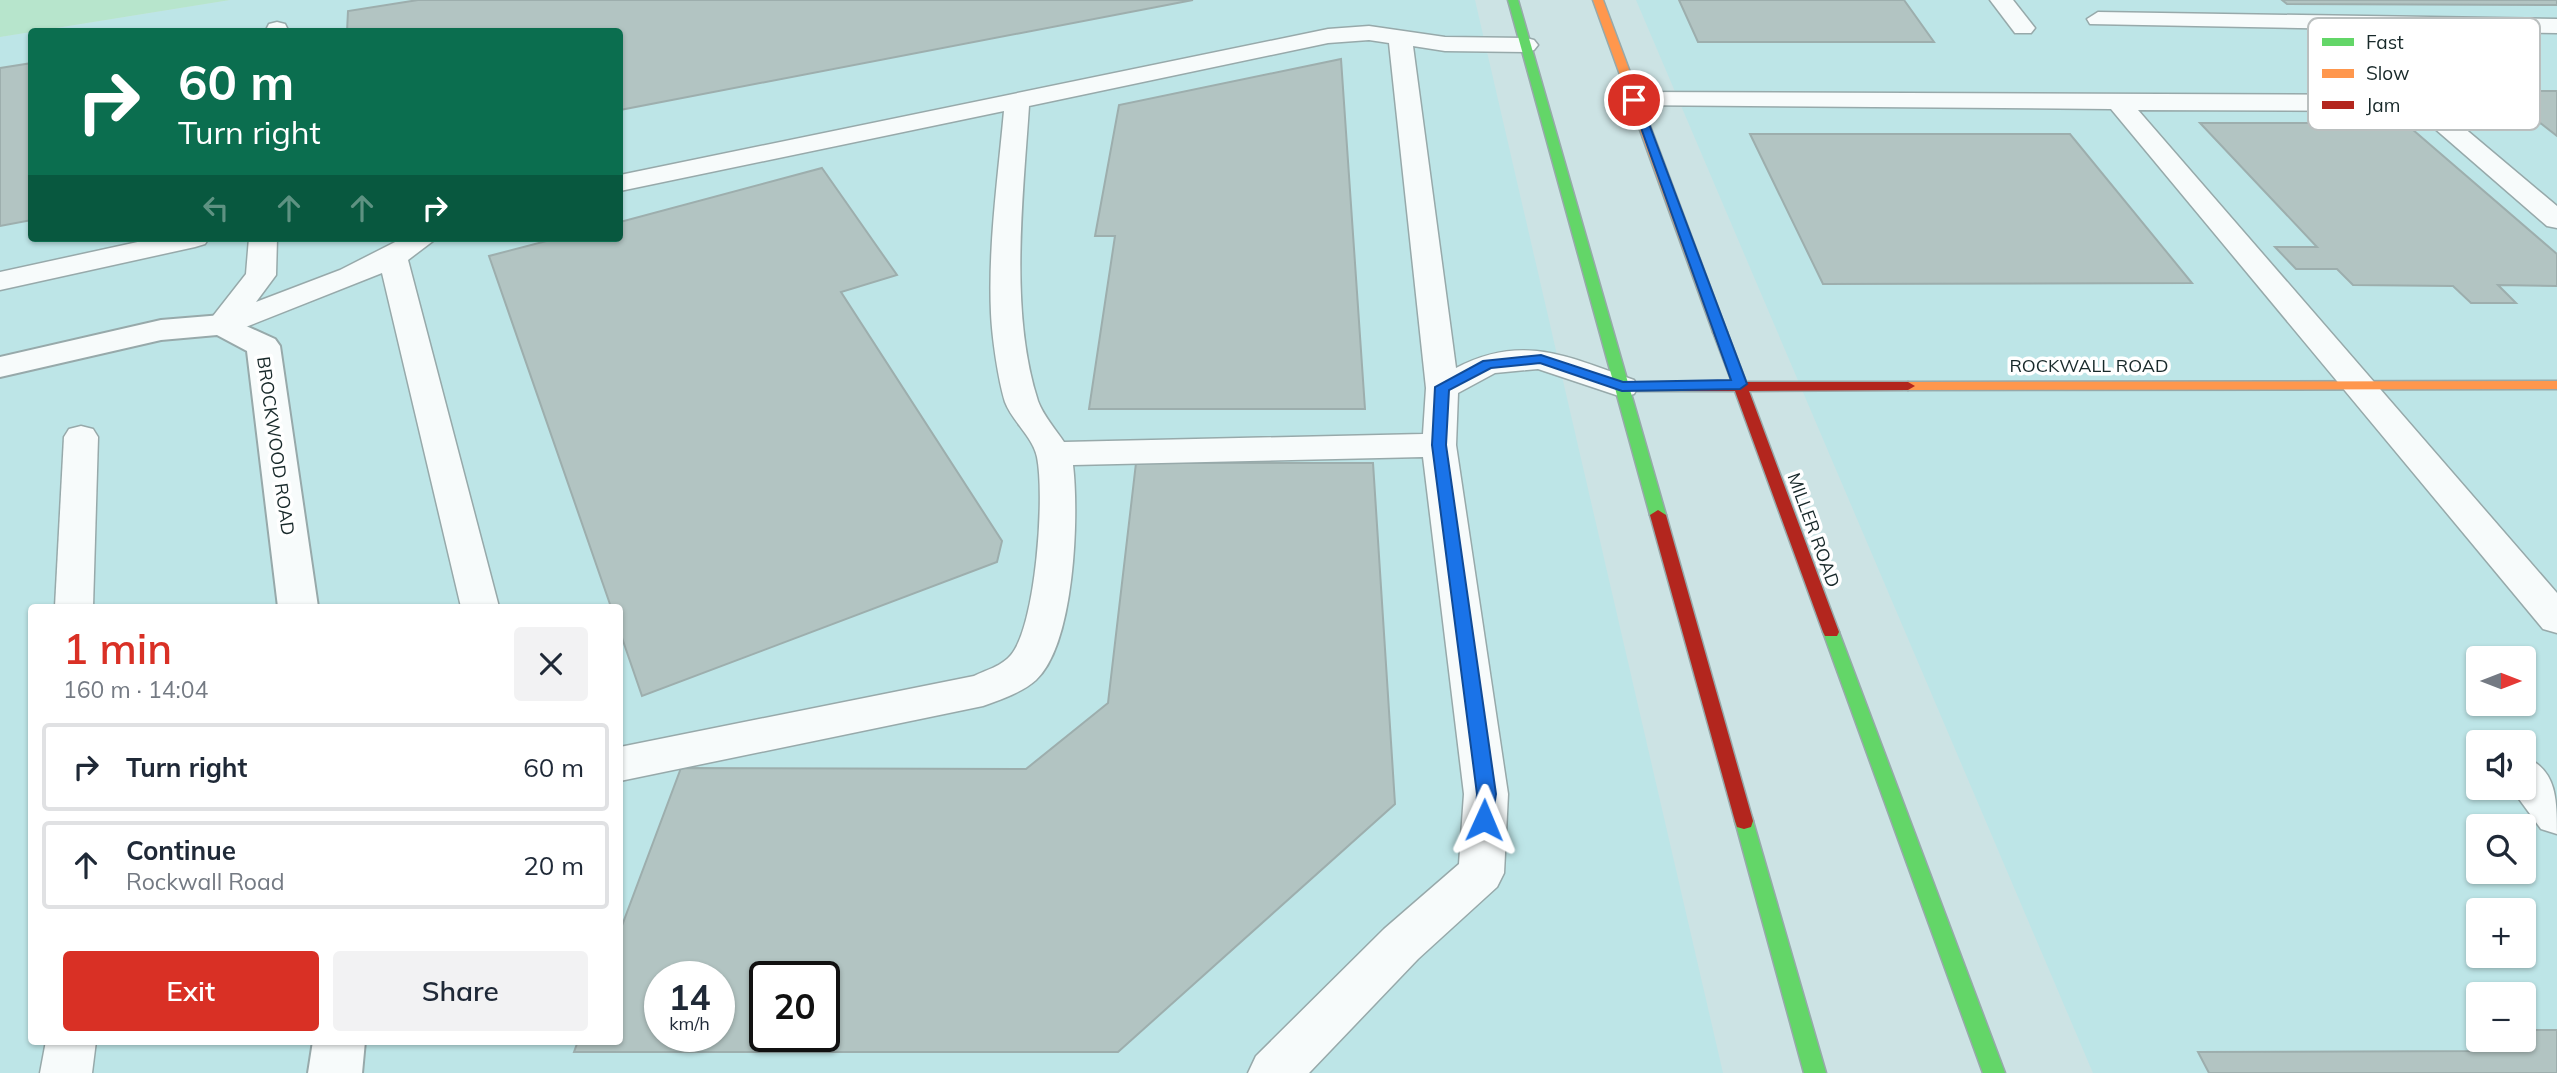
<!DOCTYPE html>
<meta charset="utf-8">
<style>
body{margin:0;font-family:Mulish,sans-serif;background:#f2f2f3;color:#1f2937;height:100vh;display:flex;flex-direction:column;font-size:26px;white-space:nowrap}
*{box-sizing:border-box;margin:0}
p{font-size:23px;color:#747a83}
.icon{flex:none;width:38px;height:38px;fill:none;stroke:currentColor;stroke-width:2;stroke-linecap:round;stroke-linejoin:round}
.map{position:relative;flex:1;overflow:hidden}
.side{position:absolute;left:28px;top:604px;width:595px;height:441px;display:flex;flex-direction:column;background:#fff;border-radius:7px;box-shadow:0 2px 5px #0004}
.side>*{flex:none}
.hud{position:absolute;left:28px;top:28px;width:595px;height:214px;border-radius:7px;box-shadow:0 2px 5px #0004;background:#0b6e4f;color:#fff;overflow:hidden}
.needle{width:46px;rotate:90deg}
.tools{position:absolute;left:2466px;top:646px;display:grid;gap:14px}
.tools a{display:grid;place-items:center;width:70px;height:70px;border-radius:7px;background:#fff;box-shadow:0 2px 5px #0004;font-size:35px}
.speed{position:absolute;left:644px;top:961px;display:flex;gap:14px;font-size:35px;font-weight:700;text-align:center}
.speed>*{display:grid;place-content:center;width:91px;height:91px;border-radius:50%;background:#fff;box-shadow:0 2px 5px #0004;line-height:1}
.speed small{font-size:18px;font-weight:400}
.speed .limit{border:4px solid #111;border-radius:10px;background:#fff;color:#111}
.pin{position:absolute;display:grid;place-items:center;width:60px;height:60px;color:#fff;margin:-30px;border:4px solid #fff;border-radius:50%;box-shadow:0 2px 7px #0007}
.me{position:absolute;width:77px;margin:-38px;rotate:1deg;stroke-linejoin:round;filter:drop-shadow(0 0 5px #0008)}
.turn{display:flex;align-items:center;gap:24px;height:147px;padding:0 35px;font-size:32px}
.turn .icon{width:91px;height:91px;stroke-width:2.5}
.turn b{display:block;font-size:49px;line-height:60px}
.lanes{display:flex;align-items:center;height:66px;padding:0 35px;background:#0003;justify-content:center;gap:35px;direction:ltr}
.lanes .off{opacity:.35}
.round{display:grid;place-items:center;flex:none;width:74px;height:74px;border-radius:7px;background:#f2f2f3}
.head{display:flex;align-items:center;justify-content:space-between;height:119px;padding:0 35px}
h1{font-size:42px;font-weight:600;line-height:52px;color:#d93025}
.action{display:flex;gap:14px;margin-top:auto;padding:14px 35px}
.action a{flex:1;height:80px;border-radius:7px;background:#d93025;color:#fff;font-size:28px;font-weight:600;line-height:80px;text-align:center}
.action a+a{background:#f2f2f3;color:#1f2937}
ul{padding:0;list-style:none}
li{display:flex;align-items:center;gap:21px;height:88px;margin:0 14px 10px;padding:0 21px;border:4px solid #e0e1e3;border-radius:7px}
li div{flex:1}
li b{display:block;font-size:26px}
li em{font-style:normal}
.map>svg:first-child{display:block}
</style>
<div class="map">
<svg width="2557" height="1073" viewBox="0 0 2557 1073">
<rect width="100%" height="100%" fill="#cce3e4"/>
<g fill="#bde5e7" fill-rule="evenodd">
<path d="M230,0H1475L1723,1073H0V37L32,32V238H620V32H32ZM32,607H620V1041H32ZM660,976H719V1036H660ZM765,976H824V1036H765Z"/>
<path d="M1636,0H2557V1073H2093ZM2478,658H2524V704H2478ZM2478,742H2524V788H2478ZM2478,826H2524V872H2478ZM2478,910H2524V956H2478ZM2478,994H2524V1040H2478Z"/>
</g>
<polygon fill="#b7e5cc" points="0,0 230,0 0,37"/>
<g fill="#b2c4c2" stroke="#9daead" stroke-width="2" fill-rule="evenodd">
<polygon points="418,0 1193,0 620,110 620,32 347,32 348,11"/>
<polygon points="1679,0 1904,0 1934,42 1698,42"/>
<polygon points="2282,0 2557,0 2557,5 2287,4"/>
<polygon points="1341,59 1365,409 1089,409 1115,236 1095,236 1119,105"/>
<polygon points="32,63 32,220 0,226 0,68"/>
<polygon points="2499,91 2557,91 2557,136"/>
<polygon points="2200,123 2405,123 2557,254 2557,286 2498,285 2516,303 2471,303 2453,286 2353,285 2337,269 2296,269 2275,247 2317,247"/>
<polygon points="1750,134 2070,134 2192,283 1823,284"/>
<polygon points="822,168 897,275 841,292 1002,541 997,562 642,696 620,632 620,607 611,607 489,256 558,238 620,238 620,222"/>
<path d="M1136,463H1373L1395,804L1118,1052H574L578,1041H620V931L681,768L1026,769L1108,703ZM660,976H719V1036H660ZM765,976H824V1036H765Z"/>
<polygon points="2524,1030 2557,1030 2557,1073 2209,1073 2198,1052 2483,1051 2470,1031 2478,1031 2478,1040 2524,1040"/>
</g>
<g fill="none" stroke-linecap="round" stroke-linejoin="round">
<g stroke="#97a9aa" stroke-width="3">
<g id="lane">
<polygon points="1990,0 2013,0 2035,28 2031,33 2015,33"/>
<polygon points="2098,12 2557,19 2557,33 2090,24 2087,19"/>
<polygon points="277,22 285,24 289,32 265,32 269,24"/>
<path d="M1369,26L1445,37L1526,38L1534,40L1538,45L1534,50L1526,52L1445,51L1413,46L1456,368C1523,333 1568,357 1634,380L1638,387L1634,394L1622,397L1538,369L1495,373L1458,393L1456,445L1508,794L1504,873L1497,887L1418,959L1309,1073H1248L1256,1056L1384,929L1459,864L1464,794L1423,457L1073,465C1079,515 1075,644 1036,680C1023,692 1000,700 983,706L620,781V747L974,676C986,670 1002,666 1011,655C1036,625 1045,496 1037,457C1033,437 1012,421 1005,402C998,379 992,337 991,313C988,246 998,177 1004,111L620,191V175L1328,29ZM1369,40L1389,43L1426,388L1423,434L1064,442C1056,430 1043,415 1038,401C1009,312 1023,198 1029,106L1328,43Z"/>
<polygon points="1634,92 2407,95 2444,111 2557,206 2557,228 2547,226 2426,121 2403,111 2138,110 2557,593 2557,633 2543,629 2111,109 1625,105 1621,100 1625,95"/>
<polygon points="156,238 209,238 205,244 195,247 0,290 0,272"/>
<polygon points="249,238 277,238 276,275 256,302 340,270 403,238 437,238 408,260 499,607 461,607 382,273 233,332 222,334 211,332 206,325 246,274"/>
<polygon points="81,426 93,429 98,437 93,607 55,607 64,437 69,429"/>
<path d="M2527,758C2557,771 2557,801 2557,834L2541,829L2511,788H2524V760Z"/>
<polygon points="46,1041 96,1041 92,1073 40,1073"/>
</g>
</g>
<g stroke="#97a9aa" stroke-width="4">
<g id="street">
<polygon points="222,315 275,339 280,346 318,607 278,607 247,351 217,335 161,340 0,377 0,357 161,320"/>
<polygon points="313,1041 365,1041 362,1073 308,1073"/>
</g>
</g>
<g stroke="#97a9aa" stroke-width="3">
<g id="fast">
<polygon points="1508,0 1518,0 1666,515 1663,519 1658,520 1650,515"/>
<polygon points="1831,626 1837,628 1839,632 2005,1073 1983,1073 1823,632 1825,628"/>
<polygon points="1744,813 1751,815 1753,821 1826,1073 1804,1073 1735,821 1737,815"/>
</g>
</g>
<g stroke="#97a9aa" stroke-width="3">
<g id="slow">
<polygon points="1593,0 1603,0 1727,332 1725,335 1720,336 1713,332"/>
<polygon points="2557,381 2557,389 1908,390 1901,386 1908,382"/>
</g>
</g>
<g stroke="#97a9aa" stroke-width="3">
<g id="jam">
<polygon points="1720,328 1727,332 1746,382 1908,382 1915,386 1908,390 1749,391 1839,632 1837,636 1825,636 1823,632 1735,391 1622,391 1615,387 1622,383 1732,382 1713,332"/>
<polygon points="1658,510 1666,515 1753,821 1751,827 1744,829 1737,827 1735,821 1650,515"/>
</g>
</g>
<use href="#lane" fill="#f7fbfb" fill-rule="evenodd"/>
<use href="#street" fill="#f7fbfb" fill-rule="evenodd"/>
<use href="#fast" fill="#63d668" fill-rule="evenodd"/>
<use href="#slow" fill="#ff974d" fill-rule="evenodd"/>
<use href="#jam" fill="#b3261e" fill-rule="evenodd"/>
</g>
<polygon fill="#1a73e8" stroke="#114b97" stroke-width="2" points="1630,97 1640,100 1747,384 1740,389 1622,391 1540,363 1491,368 1449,390 1446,445 1496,794 1491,826 1478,826 1475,820 1477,794 1432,445 1435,387 1483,361 1541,355 1623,382 1731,380"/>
<g text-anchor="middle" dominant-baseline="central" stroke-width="7" stroke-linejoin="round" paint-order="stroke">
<g font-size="18" fill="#18292a" stroke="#fff">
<text x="2089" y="365">ROCKWALL ROAD</text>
<text transform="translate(276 446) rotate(82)">BROCKWOOD ROAD</text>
<text transform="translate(1814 530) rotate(70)">MILLER ROAD</text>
</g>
</g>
<rect x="2308" y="18" width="232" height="112" rx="10" fill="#fff" stroke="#babfbf" stroke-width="2"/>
<rect x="2322" y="38" width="32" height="8" fill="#63d668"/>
<rect x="2322" y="69" width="32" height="9" fill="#ff974d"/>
<rect x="2322" y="101" width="32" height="8" fill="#b3261e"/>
<g font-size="19" fill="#18292a">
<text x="2366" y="49">Fast</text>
<text x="2366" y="80">Slow</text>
<text x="2366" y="112">Jam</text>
</g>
</svg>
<div class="tools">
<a><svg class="needle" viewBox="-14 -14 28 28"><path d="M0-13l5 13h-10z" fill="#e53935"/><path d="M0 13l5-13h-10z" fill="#747a83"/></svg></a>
<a><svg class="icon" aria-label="sound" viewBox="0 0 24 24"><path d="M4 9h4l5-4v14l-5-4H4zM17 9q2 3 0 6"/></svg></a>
<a><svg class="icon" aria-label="search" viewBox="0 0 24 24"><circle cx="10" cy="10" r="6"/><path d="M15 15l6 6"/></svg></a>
<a>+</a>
<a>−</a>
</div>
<div class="speed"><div>14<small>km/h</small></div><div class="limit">20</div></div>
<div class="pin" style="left:1634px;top:100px;background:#d93025"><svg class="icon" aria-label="arrive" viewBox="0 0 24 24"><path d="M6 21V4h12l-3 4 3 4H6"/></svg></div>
<svg class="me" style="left:1484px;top:820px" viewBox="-20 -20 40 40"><path d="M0-17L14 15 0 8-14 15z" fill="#1a73e8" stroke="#fff" stroke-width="4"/></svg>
<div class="hud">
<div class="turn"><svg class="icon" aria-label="right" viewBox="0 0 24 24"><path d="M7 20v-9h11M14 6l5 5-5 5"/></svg><div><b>60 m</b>Turn right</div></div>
<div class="lanes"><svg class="icon off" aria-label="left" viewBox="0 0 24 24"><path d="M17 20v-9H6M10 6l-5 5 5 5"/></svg><svg class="icon off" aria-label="ahead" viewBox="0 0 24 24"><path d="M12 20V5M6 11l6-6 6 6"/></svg><svg class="icon off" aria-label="ahead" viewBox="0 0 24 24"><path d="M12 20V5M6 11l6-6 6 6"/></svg><svg class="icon" aria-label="right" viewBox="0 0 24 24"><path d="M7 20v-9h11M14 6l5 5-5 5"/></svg></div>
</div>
<section class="side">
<div class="head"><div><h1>1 min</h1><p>160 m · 14:04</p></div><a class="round"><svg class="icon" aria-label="close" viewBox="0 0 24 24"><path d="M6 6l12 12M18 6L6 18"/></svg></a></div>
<ul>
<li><svg class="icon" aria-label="right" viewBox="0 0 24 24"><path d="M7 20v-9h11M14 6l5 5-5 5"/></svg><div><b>Turn right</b></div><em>60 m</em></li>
<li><svg class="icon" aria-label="ahead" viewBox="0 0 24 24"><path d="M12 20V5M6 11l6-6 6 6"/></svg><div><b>Continue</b><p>Rockwall Road</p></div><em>20 m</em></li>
</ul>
<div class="action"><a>Exit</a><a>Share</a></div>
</section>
</div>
